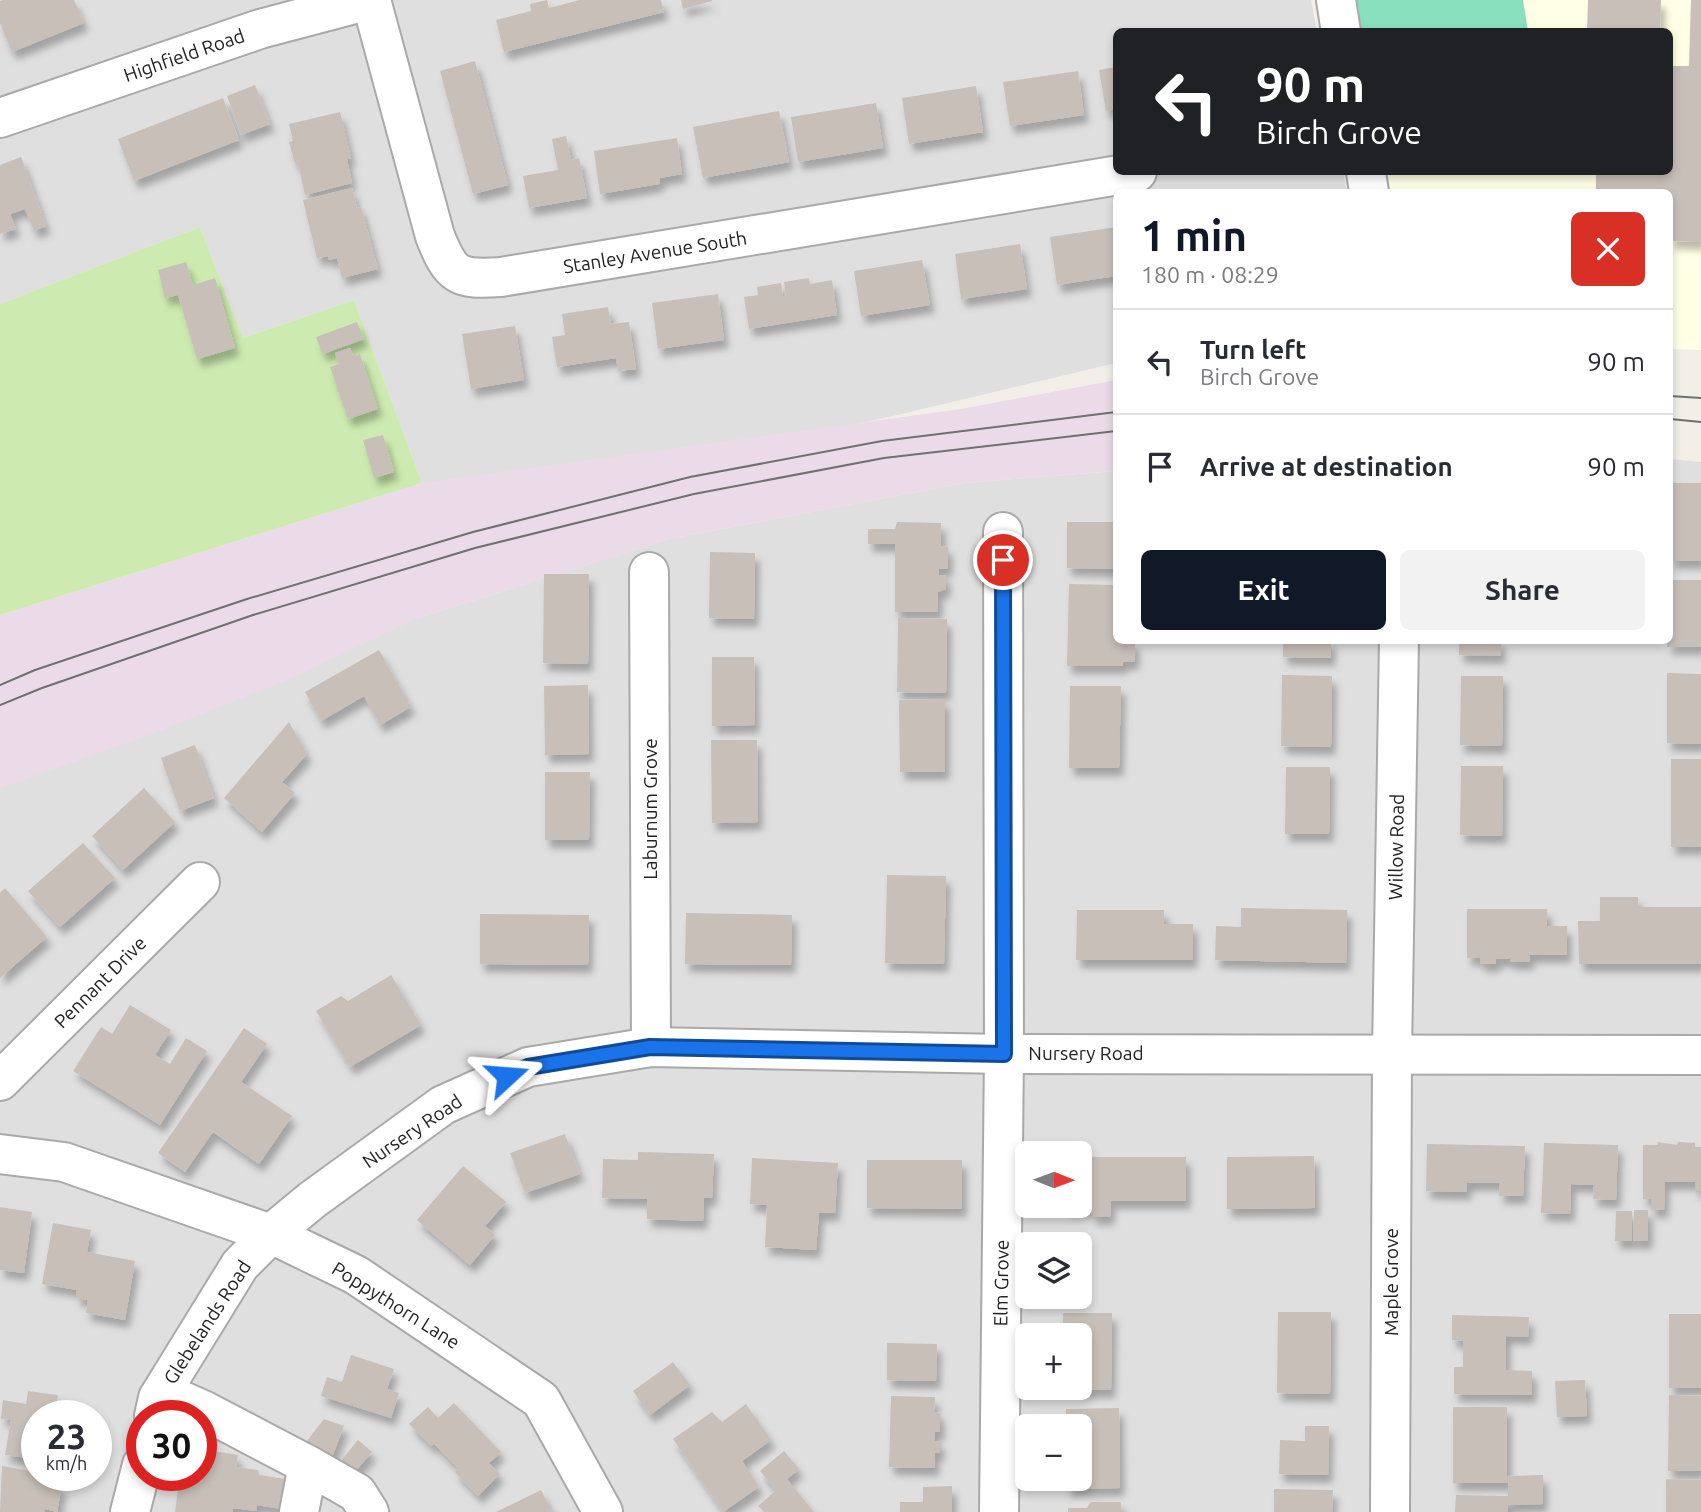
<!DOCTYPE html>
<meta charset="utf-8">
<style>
body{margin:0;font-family:Ubuntu,sans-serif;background:#f2f2f3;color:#2b2b33;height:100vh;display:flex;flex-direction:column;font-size:26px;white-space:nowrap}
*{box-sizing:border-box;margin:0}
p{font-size:23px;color:#7c7c81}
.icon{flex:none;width:38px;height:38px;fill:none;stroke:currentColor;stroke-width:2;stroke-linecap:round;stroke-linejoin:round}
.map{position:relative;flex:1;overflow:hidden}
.drawer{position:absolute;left:1113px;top:189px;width:560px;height:455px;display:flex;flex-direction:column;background:#fff;border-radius:10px;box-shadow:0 4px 10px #0003}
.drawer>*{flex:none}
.hud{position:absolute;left:1113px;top:28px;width:560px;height:147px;border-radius:10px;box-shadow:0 4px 10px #0003;background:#202124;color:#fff;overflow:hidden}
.needle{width:46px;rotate:91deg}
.controls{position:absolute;left:1015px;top:1141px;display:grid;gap:14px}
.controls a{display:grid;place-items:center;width:77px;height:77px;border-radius:10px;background:#fff;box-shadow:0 4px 10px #0003;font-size:35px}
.speed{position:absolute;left:21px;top:1400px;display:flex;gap:14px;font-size:35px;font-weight:700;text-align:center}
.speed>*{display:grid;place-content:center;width:91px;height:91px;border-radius:50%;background:#fff;box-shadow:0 4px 10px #0003;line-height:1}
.speed small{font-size:18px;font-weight:400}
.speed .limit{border:10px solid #d22;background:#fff;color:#111}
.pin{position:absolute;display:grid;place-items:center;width:60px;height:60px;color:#fff;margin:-30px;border:4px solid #fff;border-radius:50%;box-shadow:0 2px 7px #0007}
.me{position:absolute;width:77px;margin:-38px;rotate:71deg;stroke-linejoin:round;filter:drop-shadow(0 0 5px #0008)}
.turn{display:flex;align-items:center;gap:24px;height:147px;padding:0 28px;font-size:32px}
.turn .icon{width:91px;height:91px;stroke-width:2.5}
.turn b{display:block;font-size:49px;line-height:60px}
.round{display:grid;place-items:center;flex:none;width:74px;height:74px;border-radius:10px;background:#f2f2f3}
.head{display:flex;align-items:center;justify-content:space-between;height:119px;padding:0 28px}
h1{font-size:42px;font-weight:700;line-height:52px;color:#111827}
.primary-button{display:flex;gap:14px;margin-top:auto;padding:14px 28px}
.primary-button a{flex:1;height:80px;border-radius:10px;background:#111827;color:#fff;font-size:28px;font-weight:700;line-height:80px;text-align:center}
.primary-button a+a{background:#f2f2f3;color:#2b2b33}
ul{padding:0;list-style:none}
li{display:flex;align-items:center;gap:21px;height:105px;padding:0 28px;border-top:2px solid #e1e1e2}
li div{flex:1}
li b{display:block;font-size:26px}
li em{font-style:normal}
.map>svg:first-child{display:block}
</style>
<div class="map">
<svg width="1701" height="1512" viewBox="0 0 1701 1512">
<defs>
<filter id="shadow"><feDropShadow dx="4.5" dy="8" stdDeviation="3.5" flood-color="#0004"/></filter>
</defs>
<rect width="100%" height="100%" fill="#f2efe9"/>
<g fill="#e0dfdf" fill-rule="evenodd">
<polygon points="0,0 1311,0 1317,31 1116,32 1116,172 1343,172 1347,192 1116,192 1116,363 889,417 432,510 354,300 243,338 200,227 0,304"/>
<path d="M1670,459L1701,462V1512H0V774L211,683L669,539L964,483L1116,471V640H1670ZM1027,1153H1080V1206H1027ZM1027,1244H1080V1297H1027ZM1027,1335H1080V1388H1027ZM37,1416H96V1475H37ZM142,1416H201V1475H142ZM1027,1426H1080V1479H1027Z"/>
</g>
<polygon fill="#ebdbe8" points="1116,380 1116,471 964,483 669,539 415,619 292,678 149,735 0,788 0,615 422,483 961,409"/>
<polygon fill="#ffffe5" points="1354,0 1701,0 1701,350 1670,349 1670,192 1390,192 1385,172 1670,172 1670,32 1360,31"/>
<polygon fill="#cdebb0" points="200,227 243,338 354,300 422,483 0,615 0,304"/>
<polygon fill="#88e0be" points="1354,0 1523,0 1528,31 1360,31"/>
<g fill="#c7bfb8" filter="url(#shadow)">
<polygon points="3,0 74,0 84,23 12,52 0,23 0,1"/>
<polygon points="547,0 549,8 580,0 661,0 664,12 504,52 496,20 531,11 530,4"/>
<polygon points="681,0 712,0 712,1 683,9"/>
<polygon points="1588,0 1661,0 1660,32 1587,32"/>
<polygon points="1691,0 1701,0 1701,242 1670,241 1670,192 1596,192 1596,172 1670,172 1670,66 1689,66"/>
<polygon points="475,61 508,185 473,194 440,71"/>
<polygon points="1116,67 1116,109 1106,111 1099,70"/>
<polygon points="1078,71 1084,115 1010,126 1003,82"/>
<polygon points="255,85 270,124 241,135 227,96"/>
<polygon points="976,86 983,132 909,144 902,98"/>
<polygon points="223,98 239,140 134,181 118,139"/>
<polygon points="876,103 883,148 798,162 791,117"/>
<polygon points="779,111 789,162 703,178 693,127"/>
<polygon points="340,112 351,158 347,159 352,183 305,195 298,163 295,163 289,142 293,141 289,124"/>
<polygon points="566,136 571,160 579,158 587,198 529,208 523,176 558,170 552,139"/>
<polygon points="677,138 682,174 660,178 659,184 600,194 594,151"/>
<polygon points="21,157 46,226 34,231 25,209 10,214 16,229 0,234 0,165"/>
<polygon points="352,188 357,208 361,207 378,269 342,278 337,258 329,260 328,256 317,258 303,200"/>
<polygon points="1116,227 1116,276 1057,285 1050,237"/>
<polygon points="1020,244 1027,289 961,299 955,254"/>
<polygon points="922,260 930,305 861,316 854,271"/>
<polygon points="186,262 193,285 215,278 235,348 197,359 178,295 165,298 158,270"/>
<polygon points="809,278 810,284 832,280 837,315 749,329 744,297 758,295 757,287 781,283 783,296 786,296 784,282"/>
<polygon points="718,294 724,340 658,349 652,303"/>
<polygon points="608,307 611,324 629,322 636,369 618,371 616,358 557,367 552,337 565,335 562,314"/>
<polygon points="357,322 364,339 323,354 316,337"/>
<polygon points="515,326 524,380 471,389 462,334"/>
<polygon points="350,348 353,356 360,354 378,409 348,419 330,367 339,364 335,353"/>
<polygon points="383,435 394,472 374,478 363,440"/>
<rect x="1670" y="483" width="31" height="78"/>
<polygon points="897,522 941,523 941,546 948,547 948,569 939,569 939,575 946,575 946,589 938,592 938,612 895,612 895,544 868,544 868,529 895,529"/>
<polygon points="1067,522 1115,522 1115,569 1067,568"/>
<polygon points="710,552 755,553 754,619 709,618"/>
<polygon points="544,574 589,574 588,664 543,663"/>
<polygon points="1670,580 1701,580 1701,647 1667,647 1667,640 1670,640"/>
<polygon points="1069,584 1116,585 1116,640 1135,642 1135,662 1123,662 1123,666 1067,666"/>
<polygon points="898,618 947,619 946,693 897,692"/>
<polygon points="1283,640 1331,640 1331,658 1283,657"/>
<polygon points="1459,640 1501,640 1501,656 1459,655"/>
<polygon points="379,650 411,707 380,725 364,696 321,721 305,692"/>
<polygon points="712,657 754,657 755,725 712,726"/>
<polygon points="1667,673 1701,674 1701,744 1667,743"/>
<polygon points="1282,675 1332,676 1331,747 1281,746"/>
<polygon points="1461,676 1503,676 1502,746 1460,745"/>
<polygon points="588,685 589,754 545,755 544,686"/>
<polygon points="1070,686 1121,686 1119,768 1069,768"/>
<polygon points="945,699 945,772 900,772 899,700"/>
<polygon points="289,722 307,754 282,782 295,793 262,832 224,798"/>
<polygon points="711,740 757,740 758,822 712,823"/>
<polygon points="195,745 214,798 180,811 161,758"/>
<rect x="1671" y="759" width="30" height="88"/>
<polygon points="1461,766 1503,766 1502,836 1460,835"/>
<polygon points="1286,767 1330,767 1329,834 1285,834"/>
<polygon points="545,772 590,772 589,840 545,840"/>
<polygon points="144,788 175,822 123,870 92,836"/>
<polygon points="83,843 115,878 60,927 28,891"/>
<polygon points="887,875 946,876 944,964 885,963"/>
<polygon points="5,888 47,937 0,978 0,893"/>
<polygon points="1600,897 1638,897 1638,907 1701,907 1701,964 1579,964 1578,921 1600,921"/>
<polygon points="1241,908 1347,910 1346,963 1215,960 1216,926 1241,927"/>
<polygon points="1467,909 1547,909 1547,926 1567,926 1567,955 1529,955 1530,962 1510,962 1510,959 1496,959 1496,964 1480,964 1480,958 1467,958"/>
<polygon points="1077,910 1164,910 1164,924 1193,924 1193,960 1076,960"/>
<polygon points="686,913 792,915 791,965 685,964"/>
<polygon points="480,914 589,915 588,965 480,964"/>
<polygon points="391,975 421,1025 350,1067 316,1011 341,996 348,1001"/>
<polygon points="130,1005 171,1030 155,1055 170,1064 186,1038 207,1051 160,1125 73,1071 101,1027 112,1034"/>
<polygon points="244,1028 267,1044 241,1082 292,1116 259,1164 213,1132 185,1172 158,1153"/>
<polygon points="565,1134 580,1174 525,1193 510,1153"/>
<polygon points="1658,1142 1677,1145 1678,1142 1695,1143 1695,1147 1701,1147 1701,1191 1695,1191 1695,1182 1665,1182 1664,1210 1651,1210 1651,1199 1643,1199 1643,1145 1658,1145"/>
<polygon points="1544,1143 1618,1145 1616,1200 1593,1199 1594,1185 1571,1184 1570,1214 1541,1213"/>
<polygon points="1427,1144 1525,1146 1523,1196 1499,1196 1500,1183 1467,1183 1467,1192 1426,1191"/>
<polygon points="638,1152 714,1154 712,1198 704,1198 703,1221 647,1219 647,1199 602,1198 603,1159 638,1160"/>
<polygon points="1314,1156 1315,1208 1227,1209 1227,1157"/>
<polygon points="1080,1157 1186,1157 1186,1201 1111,1201 1110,1217 1091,1217 1091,1209 1065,1209 1065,1206 1080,1206"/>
<polygon points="752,1158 838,1163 835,1213 819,1213 816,1250 765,1247 767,1205 750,1204"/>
<polygon points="867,1160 962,1160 962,1209 867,1208"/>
<polygon points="463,1166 506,1202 485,1226 495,1235 470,1265 417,1220"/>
<polygon points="0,1207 32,1212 24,1273 0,1270"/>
<polygon points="1634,1210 1648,1210 1648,1241 1633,1241"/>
<polygon points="1616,1211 1632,1211 1632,1241 1615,1241"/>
<polygon points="53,1223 91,1230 87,1252 135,1261 125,1320 86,1313 88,1300 76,1298 77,1290 42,1284"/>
<polygon points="1278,1312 1331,1312 1330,1394 1277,1393"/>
<polygon points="1063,1313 1112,1313 1111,1390 1080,1390 1080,1335 1063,1335"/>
<rect x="1669" y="1314" width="32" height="74"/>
<polygon points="1452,1315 1529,1317 1528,1337 1506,1336 1506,1370 1532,1371 1532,1395 1454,1394 1454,1367 1463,1367 1463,1341 1452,1340"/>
<polygon points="887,1343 937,1344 936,1381 887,1380"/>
<polygon points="351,1355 394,1369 387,1389 399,1393 391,1418 321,1396 327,1377 342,1382"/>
<polygon points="673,1362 690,1385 650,1415 633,1391"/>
<polygon points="1585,1380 1587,1416 1557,1417 1555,1381"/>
<polygon points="28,1391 58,1395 56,1407 79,1410 78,1416 37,1416 37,1450 29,1449 28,1458 5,1455 11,1420 1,1419 3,1400 26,1404"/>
<polygon points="1669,1395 1701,1396 1701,1471 1668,1471"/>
<polygon points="891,1396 935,1397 934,1412 940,1413 940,1432 935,1432 934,1441 940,1441 940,1453 935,1453 935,1468 889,1467"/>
<polygon points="454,1403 501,1452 489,1463 500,1474 478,1496 455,1472 458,1468 434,1444 431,1446 409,1424 428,1407 438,1418"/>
<polygon points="746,1404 771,1440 742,1461 759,1487 723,1512 673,1439 712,1412 722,1422"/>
<polygon points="1453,1407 1507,1407 1507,1476 1543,1475 1543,1504 1508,1505 1508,1512 1455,1512 1456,1495 1508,1496 1508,1483 1453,1483"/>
<polygon points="1119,1408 1120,1488 1067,1489 1067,1479 1080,1479 1080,1426 1066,1426 1066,1409"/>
<polygon points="324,1419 344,1426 331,1460 307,1441"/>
<polygon points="1305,1426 1329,1426 1328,1475 1279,1474 1280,1440 1305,1441"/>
<polygon points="358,1440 372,1452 353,1474 339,1463"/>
<polygon points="201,1449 238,1455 236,1467 258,1470 259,1475 291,1480 287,1510 257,1505 256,1511 233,1508 233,1512 175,1512 180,1475 201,1475"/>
<polygon points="784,1451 799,1469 787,1479 814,1512 764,1512 758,1506 776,1490 760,1471"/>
<polygon points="2,1466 37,1472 37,1475 56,1476 54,1485 62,1486 57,1512 45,1509 44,1512 0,1512"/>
<polygon points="1666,1479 1701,1480 1701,1512 1666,1512"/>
<polygon points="952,1486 952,1512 900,1512 900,1502 923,1502 923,1487"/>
<polygon points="1274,1489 1333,1490 1332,1512 1274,1512"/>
<polygon points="541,1490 552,1512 496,1512"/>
<polygon points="1091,1502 1121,1502 1121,1512 1068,1512 1068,1508 1087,1508"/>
</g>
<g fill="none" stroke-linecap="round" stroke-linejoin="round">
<g stroke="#a9a9a9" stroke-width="42">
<g id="minor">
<path d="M371,0L435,236C451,276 457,280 501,277L1137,172"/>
<polyline points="1336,0 1341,32"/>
<polyline points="0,118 260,29 370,0"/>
<polyline points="1366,172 1369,192"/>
<polyline points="649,572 651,1047"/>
<polyline points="0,1081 200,882"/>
<polyline points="0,1154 64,1162 271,1234 356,1275 541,1400 603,1512"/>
<polyline points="162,1392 205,1411 308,1465"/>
<polyline points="154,1416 158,1398 240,1265 271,1234 312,1200 443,1105 528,1067 651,1047 1004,1054 1701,1055"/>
<polyline points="130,1512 142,1465"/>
<polyline points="299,1512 308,1465 357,1493 369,1512"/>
<polyline points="999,1512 1004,1054 1003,532"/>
<polyline points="1390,1512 1392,1053 1399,640"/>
</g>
</g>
<use href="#minor" stroke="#fff" stroke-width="38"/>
<g stroke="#707070" stroke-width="2">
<polyline points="1670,396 1701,398"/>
<polyline points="1670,419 1701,422"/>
<polyline points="0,685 35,670 247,599 473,532 690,477 882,441 1116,412"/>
<polyline points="0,705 42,688 253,615 475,548 694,494 884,458 1116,431"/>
</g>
</g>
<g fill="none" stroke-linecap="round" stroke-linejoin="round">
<g stroke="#114b97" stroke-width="18">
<polyline id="route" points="507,1076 528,1067 650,1047 1004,1054 1003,560"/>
</g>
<use href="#route" stroke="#1a73e8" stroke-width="12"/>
</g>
<g text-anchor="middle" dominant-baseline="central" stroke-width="7" stroke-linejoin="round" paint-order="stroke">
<g font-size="19" fill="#222" stroke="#fff">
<text transform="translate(184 55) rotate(-19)">Highfield Road</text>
<text transform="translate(655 252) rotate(-9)">Stanley Avenue South</text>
<text transform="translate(650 809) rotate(-90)">Laburnum Grove</text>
<text transform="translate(1396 847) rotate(-89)">Willow Road</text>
<text transform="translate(100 982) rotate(-45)">Pennant Drive</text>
<text x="1086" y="1053">Nursery Road</text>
<text transform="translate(412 1131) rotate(-34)">Nursery Road</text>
<text transform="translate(1391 1282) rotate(-90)">Maple Grove</text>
<text transform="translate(1001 1283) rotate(-89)">Elm Grove</text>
<text transform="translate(396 1305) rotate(32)">Poppythorn Lane</text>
<text transform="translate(207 1322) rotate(-57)">Glebelands Road</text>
</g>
</g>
</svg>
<div class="controls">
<a><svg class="needle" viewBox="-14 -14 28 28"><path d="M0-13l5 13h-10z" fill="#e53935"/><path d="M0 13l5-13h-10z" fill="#7c7c81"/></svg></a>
<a><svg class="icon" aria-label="layers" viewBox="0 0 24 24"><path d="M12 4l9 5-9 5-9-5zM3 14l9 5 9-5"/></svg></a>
<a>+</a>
<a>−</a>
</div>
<div class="speed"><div>23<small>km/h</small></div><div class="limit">30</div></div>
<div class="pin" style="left:1003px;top:560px;background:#d93025"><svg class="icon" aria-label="arrive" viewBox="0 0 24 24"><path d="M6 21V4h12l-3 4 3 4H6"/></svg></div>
<svg class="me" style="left:507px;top:1076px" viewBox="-20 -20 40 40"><path d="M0-17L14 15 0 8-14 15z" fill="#1a73e8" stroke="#fff" stroke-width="4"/></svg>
<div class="hud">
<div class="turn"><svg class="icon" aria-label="left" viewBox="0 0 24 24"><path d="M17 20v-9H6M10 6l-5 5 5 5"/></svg><div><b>90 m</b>Birch Grove</div></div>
</div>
<section class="drawer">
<div class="head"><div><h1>1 min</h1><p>180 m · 08:29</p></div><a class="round" style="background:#d93025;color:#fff"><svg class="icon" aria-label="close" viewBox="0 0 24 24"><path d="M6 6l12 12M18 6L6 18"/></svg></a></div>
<ul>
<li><svg class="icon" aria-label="left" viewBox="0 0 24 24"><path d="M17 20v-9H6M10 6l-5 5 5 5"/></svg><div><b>Turn left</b><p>Birch Grove</p></div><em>90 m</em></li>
<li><svg class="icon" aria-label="arrive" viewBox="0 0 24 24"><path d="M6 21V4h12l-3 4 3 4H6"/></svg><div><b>Arrive at destination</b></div><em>90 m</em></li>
</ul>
<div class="primary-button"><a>Exit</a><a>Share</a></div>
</section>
</div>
